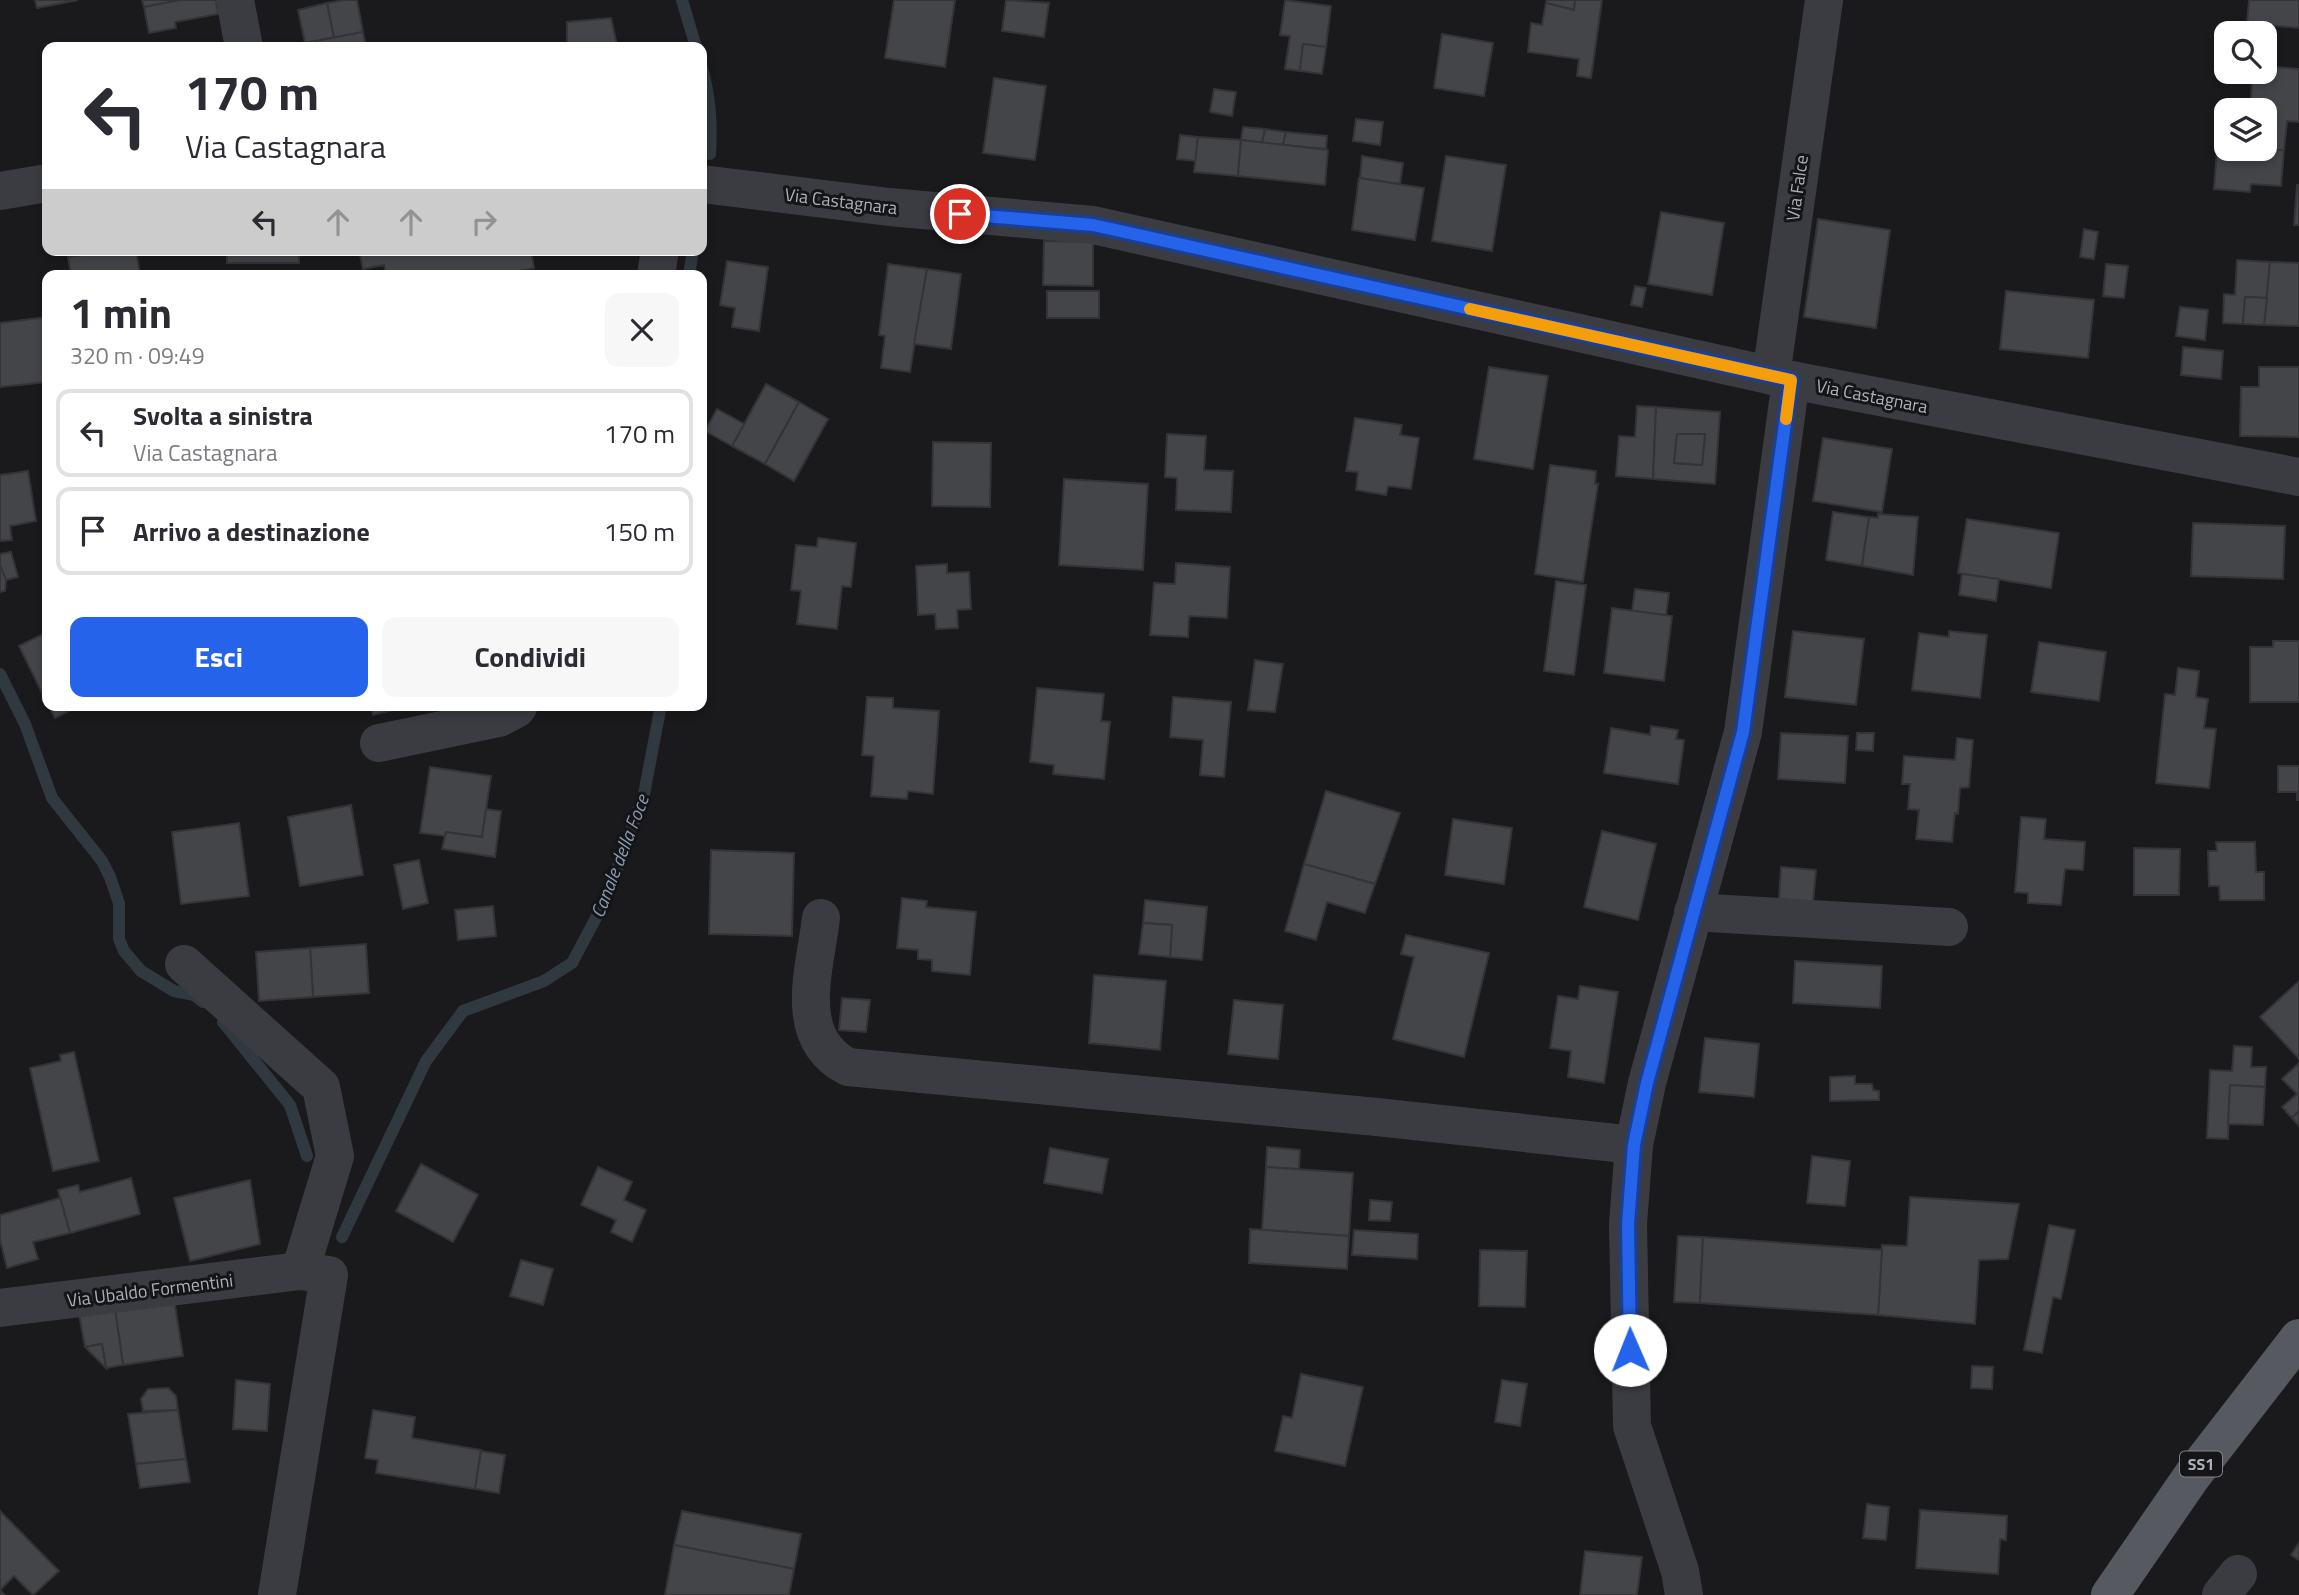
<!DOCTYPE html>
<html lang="it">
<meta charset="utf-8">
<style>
body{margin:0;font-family:"Titillium Web",sans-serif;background:#f7f7f7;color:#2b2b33;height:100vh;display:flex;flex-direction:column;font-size:26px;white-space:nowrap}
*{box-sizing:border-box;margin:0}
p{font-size:23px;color:#7c7c81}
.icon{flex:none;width:38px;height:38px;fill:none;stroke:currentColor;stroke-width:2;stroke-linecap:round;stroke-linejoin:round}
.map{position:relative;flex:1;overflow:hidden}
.panel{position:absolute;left:42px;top:270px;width:665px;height:441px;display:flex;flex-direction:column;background:#fff;border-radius:14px;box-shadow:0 4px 10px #0003}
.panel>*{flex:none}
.hud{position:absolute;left:42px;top:42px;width:665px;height:214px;border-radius:14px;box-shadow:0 4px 10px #0003;background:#fff;color:#2b2b33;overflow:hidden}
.controls{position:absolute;left:2214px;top:21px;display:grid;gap:14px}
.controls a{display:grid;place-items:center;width:63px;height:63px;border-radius:14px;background:#fff;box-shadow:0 4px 10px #0003;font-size:35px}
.pin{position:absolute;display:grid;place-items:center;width:60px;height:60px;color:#fff;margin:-30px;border:4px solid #fff;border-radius:50%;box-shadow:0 2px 7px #0007}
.me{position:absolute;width:77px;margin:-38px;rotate:359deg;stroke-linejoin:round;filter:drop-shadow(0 0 5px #0008)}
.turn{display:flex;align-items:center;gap:24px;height:147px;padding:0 28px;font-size:32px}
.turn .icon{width:91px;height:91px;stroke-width:2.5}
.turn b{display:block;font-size:49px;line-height:60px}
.lanes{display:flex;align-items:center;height:66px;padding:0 28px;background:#0003;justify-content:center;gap:35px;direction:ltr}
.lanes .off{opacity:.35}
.round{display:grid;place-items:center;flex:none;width:74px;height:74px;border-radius:14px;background:#f7f7f7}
.overview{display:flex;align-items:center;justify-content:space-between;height:119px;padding:0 28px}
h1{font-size:42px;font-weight:700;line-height:52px}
.primary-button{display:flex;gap:14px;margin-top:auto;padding:14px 28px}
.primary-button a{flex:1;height:80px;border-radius:14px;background:#2563eb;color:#fff;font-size:28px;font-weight:700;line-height:80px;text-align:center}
.primary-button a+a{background:#f7f7f7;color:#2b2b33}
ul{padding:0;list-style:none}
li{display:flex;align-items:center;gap:21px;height:88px;margin:0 14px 10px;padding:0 14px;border:4px solid #e1e1e2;border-radius:14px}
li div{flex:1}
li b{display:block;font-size:26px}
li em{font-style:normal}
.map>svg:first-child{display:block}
</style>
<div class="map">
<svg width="2299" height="1595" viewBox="0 0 2299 1595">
<rect width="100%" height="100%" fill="#1a1a1c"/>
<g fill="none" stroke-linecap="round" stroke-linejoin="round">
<g stroke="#303840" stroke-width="12">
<polyline points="682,0 696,47"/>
<path d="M702,68C710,96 712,124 710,154"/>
<polyline points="689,275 693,250"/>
<polyline points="0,674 25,724 52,798 102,861 110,877 119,903 119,939 124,951 141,971 174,991 194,995 203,1002"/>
<polyline points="223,1022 290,1105 307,1156"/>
<polyline points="342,1237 426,1061 463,1011 544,981 572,963 607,897 644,794 661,705"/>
</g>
</g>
<g fill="#444549" stroke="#343438" stroke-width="2" fill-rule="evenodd">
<polygon points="35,0 78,0 37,8"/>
<polygon points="142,0 180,0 144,7"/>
<polygon points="180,0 216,0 218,14 175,22 176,28 149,33 144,7"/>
<polygon points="345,0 357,0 363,32 334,38 327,3"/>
<polygon points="894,0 955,0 945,67 885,58"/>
<polygon points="1006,0 1049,3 1044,37 1002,31"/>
<polygon points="1285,0 1331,6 1326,47 1303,44 1300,71 1285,69 1290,36 1280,35"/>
<polygon points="1547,0 1575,0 1574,10 1546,3"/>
<polygon points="1575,0 1602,0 1591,78 1577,76 1579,59 1528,52 1531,23 1542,25 1546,3 1574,10"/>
<polygon points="2249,0 2299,0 2299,28 2247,23"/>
<polygon points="327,3 334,38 305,43 298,10"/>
<polygon points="611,18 617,45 567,47 567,22"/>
<polygon points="363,32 366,47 282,47 305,43"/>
<polygon points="1442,34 1493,43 1484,96 1434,88"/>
<polygon points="608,44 608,47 555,47"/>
<polygon points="1303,44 1326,47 1322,74 1300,71"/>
<polygon points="2264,66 2299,69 2299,122 2287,121 2284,150 2274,150 2273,124 2264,124 2264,110 2250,110 2253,72 2264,72"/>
<polygon points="994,78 1046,86 1035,160 983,153"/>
<polygon points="1214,89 1236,92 1232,116 1210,112"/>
<polygon points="1356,119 1383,122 1380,145 1353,141"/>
<polygon points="2219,122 2226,123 2226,149 2264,149 2264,124 2273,124 2274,150 2284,150 2281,186 2251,184 2250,192 2214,189"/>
<polygon points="1243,127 1265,129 1262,143 1241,140"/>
<polygon points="1265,129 1286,132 1283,145 1262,143"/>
<polygon points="1286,132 1327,136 1326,149 1283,145"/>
<polygon points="1180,135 1198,137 1196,161 1177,159"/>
<polygon points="1198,137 1241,140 1238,176 1194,172"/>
<polygon points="1241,140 1328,150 1325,185 1238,176"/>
<polygon points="1362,156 1403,163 1400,184 1360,178"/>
<polygon points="1446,156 1506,165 1492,251 1432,241"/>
<polygon points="1359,178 1424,188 1415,240 1352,230"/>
<polygon points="2297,185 2299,185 2299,225 2294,225"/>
<polygon points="1661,212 1724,223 1712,295 1648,284"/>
<polygon points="1818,219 1890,230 1876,328 1804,317"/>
<polygon points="2084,229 2098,232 2094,259 2080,257"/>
<polygon points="1044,241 1093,242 1093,286 1043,285"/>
<polygon points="116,250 136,250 140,275 71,275 68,257"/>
<rect x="227" y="250" width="72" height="13"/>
<polygon points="359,250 531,250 534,268 513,272 513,275 386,275 384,265 363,269"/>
<polygon points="2237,260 2270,262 2267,298 2245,297 2243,324 2223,323 2224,294 2235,295"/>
<polygon points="727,261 768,267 759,331 732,327 735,308 720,305"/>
<polygon points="2270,262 2299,263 2299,326 2264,325"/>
<polygon points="888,264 927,269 910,372 881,368 885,336 879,335"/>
<polygon points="2106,264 2128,266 2124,298 2103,296"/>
<polygon points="927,269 961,274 951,349 914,344"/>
<polygon points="1635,286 1646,288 1642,307 1631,305"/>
<rect x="1047" y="291" width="52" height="27"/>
<polygon points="2006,291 2094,300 2088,358 2000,349"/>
<polygon points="2245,297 2267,298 2264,325 2243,324"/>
<polygon points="2180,307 2208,310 2205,340 2176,336"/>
<polygon points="47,317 47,382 0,387 0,323"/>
<polygon points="2183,347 2223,351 2221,379 2181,375"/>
<polygon points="1489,367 1548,376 1533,469 1474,459"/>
<polygon points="2259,367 2299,367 2299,437 2240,436 2241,387 2259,387"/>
<polygon points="766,384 799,402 765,464 732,446"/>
<polygon points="799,402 828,419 794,481 765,464"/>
<polygon points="1637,406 1656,407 1653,479 1616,476 1619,436 1635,437"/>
<path d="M1656,407L1720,412L1715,484L1653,479ZM1677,434H1705L1702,465L1674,463Z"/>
<polygon points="717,409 744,424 732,446 705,431"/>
<polygon points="1355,418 1402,425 1400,435 1419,438 1411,489 1388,486 1386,495 1356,490 1358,472 1346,471"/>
<polygon points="1167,434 1206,436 1204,470 1233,471 1231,512 1176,510 1177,478 1165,477"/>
<polygon points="1677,434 1705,434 1702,465 1674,463"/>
<polygon points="1823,438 1892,449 1882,512 1813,501"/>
<polygon points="933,442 991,443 990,507 932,506"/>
<polygon points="1550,465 1596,471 1595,484 1598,484 1583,582 1535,574"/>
<polygon points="28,471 36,521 10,526 12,540 0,541 0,475"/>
<polygon points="1064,479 1148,484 1143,570 1059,565"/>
<polygon points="1833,512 1869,517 1862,566 1826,560"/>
<polygon points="1878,514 1918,517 1913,575 1862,566 1869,517 1878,518"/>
<polygon points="1967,519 2059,533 2051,588 1958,573"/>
<polygon points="2193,523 2285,526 2283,579 2191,576"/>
<polygon points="818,538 856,543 851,587 842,586 837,629 797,624 801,591 791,590 796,545 817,547"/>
<polygon points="11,552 18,577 6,580 0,565 0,554"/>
<polygon points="1176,563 1230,567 1227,618 1189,616 1188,637 1150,635 1154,583 1175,584"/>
<polygon points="947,564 947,573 969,572 971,609 957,610 958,628 936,629 935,614 918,615 916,566"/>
<polygon points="0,565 6,580 5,591 0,592"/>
<polygon points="1962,574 1999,579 1996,601 1959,595"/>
<polygon points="1556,581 1586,585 1574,675 1544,671"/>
<polygon points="1635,589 1669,593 1666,615 1632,611"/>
<polygon points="1612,608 1672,616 1664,681 1604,673"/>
<polygon points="1793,631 1864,639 1856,705 1785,697"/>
<polygon points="1949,631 1987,635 1980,698 1912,690 1919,633 1949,637"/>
<polygon points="47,632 47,703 19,646"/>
<polygon points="2273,641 2299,641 2299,702 2250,702 2250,647 2273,647"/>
<polygon points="2039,642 2106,652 2099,701 2031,692"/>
<polygon points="1255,660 1283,664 1275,712 1248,710"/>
<polygon points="2178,668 2199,671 2196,697 2208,699 2204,728 2216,729 2209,788 2156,783 2165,694 2175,695"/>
<polygon points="1037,688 1104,694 1101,721 1110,722 1104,779 1053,774 1054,765 1030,762"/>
<polygon points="867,697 893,698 893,708 939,711 933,794 908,791 907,799 871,796 874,756 862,755"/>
<polygon points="1173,697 1231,702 1224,777 1200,775 1203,740 1170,737"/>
<polygon points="48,705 81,705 55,718"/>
<polygon points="371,705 413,705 373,715"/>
<polygon points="1651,726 1678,730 1676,739 1684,740 1678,784 1604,773 1611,728 1650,735"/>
<polygon points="1781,733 1848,736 1845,783 1778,779"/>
<polygon points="1857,733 1874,733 1873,751 1856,750"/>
<polygon points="1957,738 1973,740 1969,787 1960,788 1958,814 1955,813 1952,842 1916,839 1919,810 1908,809 1910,784 1902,784 1904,756 1955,760"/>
<polygon points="2278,766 2299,766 2299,800 2297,800 2297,792 2278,792"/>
<polygon points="430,767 491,776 482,837 446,832 445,836 420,833"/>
<polygon points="1326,791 1400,813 1375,884 1304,864"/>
<polygon points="351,805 363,875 300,886 288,817"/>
<polygon points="486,809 501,811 495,857 442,849 446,832 482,837"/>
<polygon points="2021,817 2046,819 2044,839 2085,842 2083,870 2065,869 2061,905 2028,903 2028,893 2015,892"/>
<polygon points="1453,819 1512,828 1504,884 1445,875"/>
<polygon points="239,823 249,896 181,904 172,832"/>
<polygon points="1602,831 1656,844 1638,920 1584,907"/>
<polygon points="2216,842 2255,842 2256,872 2264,872 2264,900 2220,900 2219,886 2209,886 2208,851 2217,851"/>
<polygon points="2134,848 2180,849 2179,895 2134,895"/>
<polygon points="711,850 794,853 792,936 709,934"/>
<polygon points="419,860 428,903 403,909 394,865"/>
<polygon points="1304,864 1375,884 1365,913 1327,902 1316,940 1285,931"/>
<polygon points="1781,867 1816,870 1813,902 1779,899"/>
<polygon points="902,898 927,901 926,907 976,912 970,975 932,971 932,960 918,959 918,950 897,948"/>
<polygon points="1145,900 1207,907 1202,960 1170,957 1172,925 1143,923"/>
<polygon points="493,906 496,936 458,940 455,910"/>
<polygon points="1143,923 1172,925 1170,957 1139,954"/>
<polygon points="1406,935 1489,953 1464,1057 1393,1039 1414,957 1401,954"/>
<polygon points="366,944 369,993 313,997 310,948"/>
<polygon points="310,948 313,997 259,1001 256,952"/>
<polygon points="1795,961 1882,966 1880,1008 1793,1003"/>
<polygon points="1094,975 1166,981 1160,1050 1089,1043"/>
<polygon points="2299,981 2299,1059 2260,1017"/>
<polygon points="1580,986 1618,992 1604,1083 1568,1077 1571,1051 1550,1048 1558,996 1578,999"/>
<polygon points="842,998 870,1000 866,1032 839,1030"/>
<polygon points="1234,1000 1283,1005 1278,1059 1228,1054"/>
<polygon points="1705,1038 1759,1044 1754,1097 1699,1092"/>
<polygon points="2234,1046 2252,1047 2251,1067 2266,1067 2265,1087 2230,1085 2228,1139 2207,1138 2210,1070 2232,1071"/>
<polygon points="74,1052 99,1161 53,1171 30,1068 61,1061 60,1055"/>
<polygon points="2299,1063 2299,1111 2292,1118 2282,1107 2297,1094 2282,1079"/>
<polygon points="1855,1076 1855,1084 1872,1084 1873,1090 1879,1091 1879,1100 1830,1101 1830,1077"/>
<polygon points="2230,1085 2265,1087 2263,1125 2228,1124"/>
<polygon points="2299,1111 2299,1126 2292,1118"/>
<polygon points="1267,1147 1300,1150 1299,1169 1266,1167"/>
<polygon points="1050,1148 1108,1159 1102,1193 1044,1183"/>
<polygon points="1812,1156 1850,1161 1845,1206 1807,1203"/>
<polygon points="421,1164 478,1195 453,1242 396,1211"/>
<polygon points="598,1167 632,1182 624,1200 646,1210 632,1242 611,1232 616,1220 581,1205"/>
<polygon points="1266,1167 1353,1173 1349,1236 1262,1230"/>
<polygon points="131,1178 140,1214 70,1233 58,1190 78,1185 80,1192"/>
<polygon points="250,1180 260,1244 190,1261 174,1198"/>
<polygon points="1910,1197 2019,1204 2008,1259 1979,1260 1975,1324 1878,1315 1882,1245 1907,1246"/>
<polygon points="60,1198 70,1233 33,1242 38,1259 7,1268 0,1240 0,1215"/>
<polygon points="1370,1200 1392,1202 1390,1221 1369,1220"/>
<polygon points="2049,1225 2075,1230 2061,1299 2053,1297 2042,1353 2024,1350"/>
<polygon points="1250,1229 1349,1236 1347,1269 1249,1263"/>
<polygon points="1354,1230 1418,1234 1417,1259 1352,1255"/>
<polygon points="1678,1236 1703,1237 1700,1303 1674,1302"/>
<polygon points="1703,1237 1882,1250 1878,1315 1700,1303"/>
<polygon points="1480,1250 1527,1251 1525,1307 1479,1306"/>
<polygon points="521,1260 553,1269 543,1305 510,1296"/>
<polygon points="174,1299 183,1356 123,1365 115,1309"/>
<polygon points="115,1309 123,1365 106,1368 102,1344 85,1347 79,1314"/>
<polygon points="102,1344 106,1368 85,1347"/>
<polygon points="1972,1366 1993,1367 1992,1389 1971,1388"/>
<polygon points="1301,1374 1363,1387 1345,1466 1275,1451 1283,1416 1292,1418"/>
<polygon points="236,1380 270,1384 267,1431 233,1429"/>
<polygon points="1502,1380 1527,1384 1520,1426 1495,1422"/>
<polygon points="168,1388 176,1396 178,1410 143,1411 141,1399 148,1389"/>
<polygon points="178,1410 186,1459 136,1464 128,1414"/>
<polygon points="373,1410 415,1417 412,1438 481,1450 475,1489 376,1473 378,1460 365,1458"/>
<polygon points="481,1451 505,1455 499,1493 475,1489"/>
<polygon points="186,1459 190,1482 140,1488 136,1464"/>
<polygon points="1867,1504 1889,1507 1886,1540 1863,1538"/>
<polygon points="1920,1510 2007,1516 2006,1540 2000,1539 1998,1574 1916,1568"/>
<polygon points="0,1511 59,1571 33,1595 14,1576 0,1590 5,1595 0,1595"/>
<polygon points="682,1511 801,1534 794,1569 674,1545"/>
<polygon points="2299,1543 2299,1560 2291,1555"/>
<polygon points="674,1545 794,1569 789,1595 665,1595"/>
<polygon points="1585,1551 1642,1557 1637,1595 1580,1595"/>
</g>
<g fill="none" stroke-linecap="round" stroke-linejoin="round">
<g stroke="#3b3c41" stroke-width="38">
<polyline points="235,0 244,47"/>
<polyline points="702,184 889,207 1093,225 1791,380 2299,477"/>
<polyline points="0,191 47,183"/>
<polyline points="656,275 660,250"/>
<polyline points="1771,376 1824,0"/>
<polyline points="379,743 499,718 516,709 519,705"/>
<polyline points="1693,912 1949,927"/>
<path d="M821,918C815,970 791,1037 848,1067L1377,1117L1634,1145"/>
<polyline points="184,964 321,1087 335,1156 300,1271"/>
<polyline points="0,1308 300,1271 329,1275 277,1595"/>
<polyline points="1684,1595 1680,1571 1632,1426 1628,1224 1634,1145 1647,1083 1743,732 1791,380"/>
<polyline points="2221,1595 2238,1574"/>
</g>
<polyline stroke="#575960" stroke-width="38" points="2110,1595 2192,1476 2299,1338"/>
</g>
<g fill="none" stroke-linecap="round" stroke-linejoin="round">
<g stroke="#184099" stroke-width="18">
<polyline id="route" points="960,214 1093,225 1791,380 1743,732 1647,1083 1634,1145 1628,1224 1630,1350"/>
</g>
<use href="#route" stroke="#2563eb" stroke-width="12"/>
<polyline stroke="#f59e0b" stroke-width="12" points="1470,309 1791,380 1786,419"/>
</g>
<g text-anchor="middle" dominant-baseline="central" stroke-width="6" stroke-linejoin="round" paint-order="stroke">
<rect fill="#151517" stroke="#7f828a" stroke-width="2" x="2180" y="1451.5" width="42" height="25" rx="5"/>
<g font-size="16" font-weight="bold" fill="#adb0bb">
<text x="2201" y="1464">SS1</text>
</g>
<g font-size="18" fill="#adb0bb" stroke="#151517">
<text transform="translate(1797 188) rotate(-82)">Via Falce</text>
<text transform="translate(841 201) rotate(7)">Via Castagnara</text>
<text transform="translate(1872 396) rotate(11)">Via Castagnara</text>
<text transform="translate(150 1290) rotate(-7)">Via Ubaldo Formentini</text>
</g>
<g font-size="19" font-style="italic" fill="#879bb3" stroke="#151517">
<text transform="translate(619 856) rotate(-69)">Canale della Foce</text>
</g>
</g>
</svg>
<div class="controls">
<a><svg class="icon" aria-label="search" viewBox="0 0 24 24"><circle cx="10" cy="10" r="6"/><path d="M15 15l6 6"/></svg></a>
<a><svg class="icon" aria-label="layers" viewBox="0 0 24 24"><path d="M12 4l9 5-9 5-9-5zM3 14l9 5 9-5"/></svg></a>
</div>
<div class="pin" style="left:960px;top:214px;background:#d93025"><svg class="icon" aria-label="arrive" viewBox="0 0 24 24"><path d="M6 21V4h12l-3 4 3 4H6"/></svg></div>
<svg class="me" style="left:1630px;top:1350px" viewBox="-20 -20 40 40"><circle r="19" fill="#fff"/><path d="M0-13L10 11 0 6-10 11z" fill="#2563eb"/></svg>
<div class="hud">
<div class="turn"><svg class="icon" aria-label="left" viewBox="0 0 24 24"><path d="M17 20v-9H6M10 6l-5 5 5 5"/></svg><div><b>170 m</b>Via Castagnara</div></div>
<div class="lanes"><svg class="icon" aria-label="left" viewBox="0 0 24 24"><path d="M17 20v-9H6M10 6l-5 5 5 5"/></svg><svg class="icon off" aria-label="ahead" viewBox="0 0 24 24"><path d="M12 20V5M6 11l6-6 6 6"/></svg><svg class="icon off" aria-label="ahead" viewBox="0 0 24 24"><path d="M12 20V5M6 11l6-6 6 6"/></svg><svg class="icon off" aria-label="right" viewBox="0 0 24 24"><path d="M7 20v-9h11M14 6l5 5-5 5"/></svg></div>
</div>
<section class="panel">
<div class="overview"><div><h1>1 min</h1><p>320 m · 09:49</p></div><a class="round"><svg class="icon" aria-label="close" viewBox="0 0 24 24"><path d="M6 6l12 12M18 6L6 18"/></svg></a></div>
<ul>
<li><svg class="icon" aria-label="left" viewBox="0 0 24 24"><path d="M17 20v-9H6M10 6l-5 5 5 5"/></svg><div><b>Svolta a sinistra</b><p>Via Castagnara</p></div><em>170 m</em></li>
<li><svg class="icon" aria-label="arrive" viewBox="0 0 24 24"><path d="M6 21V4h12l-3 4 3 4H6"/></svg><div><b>Arrivo a destinazione</b></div><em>150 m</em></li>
</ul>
<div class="primary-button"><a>Esci</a><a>Condividi</a></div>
</section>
</div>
